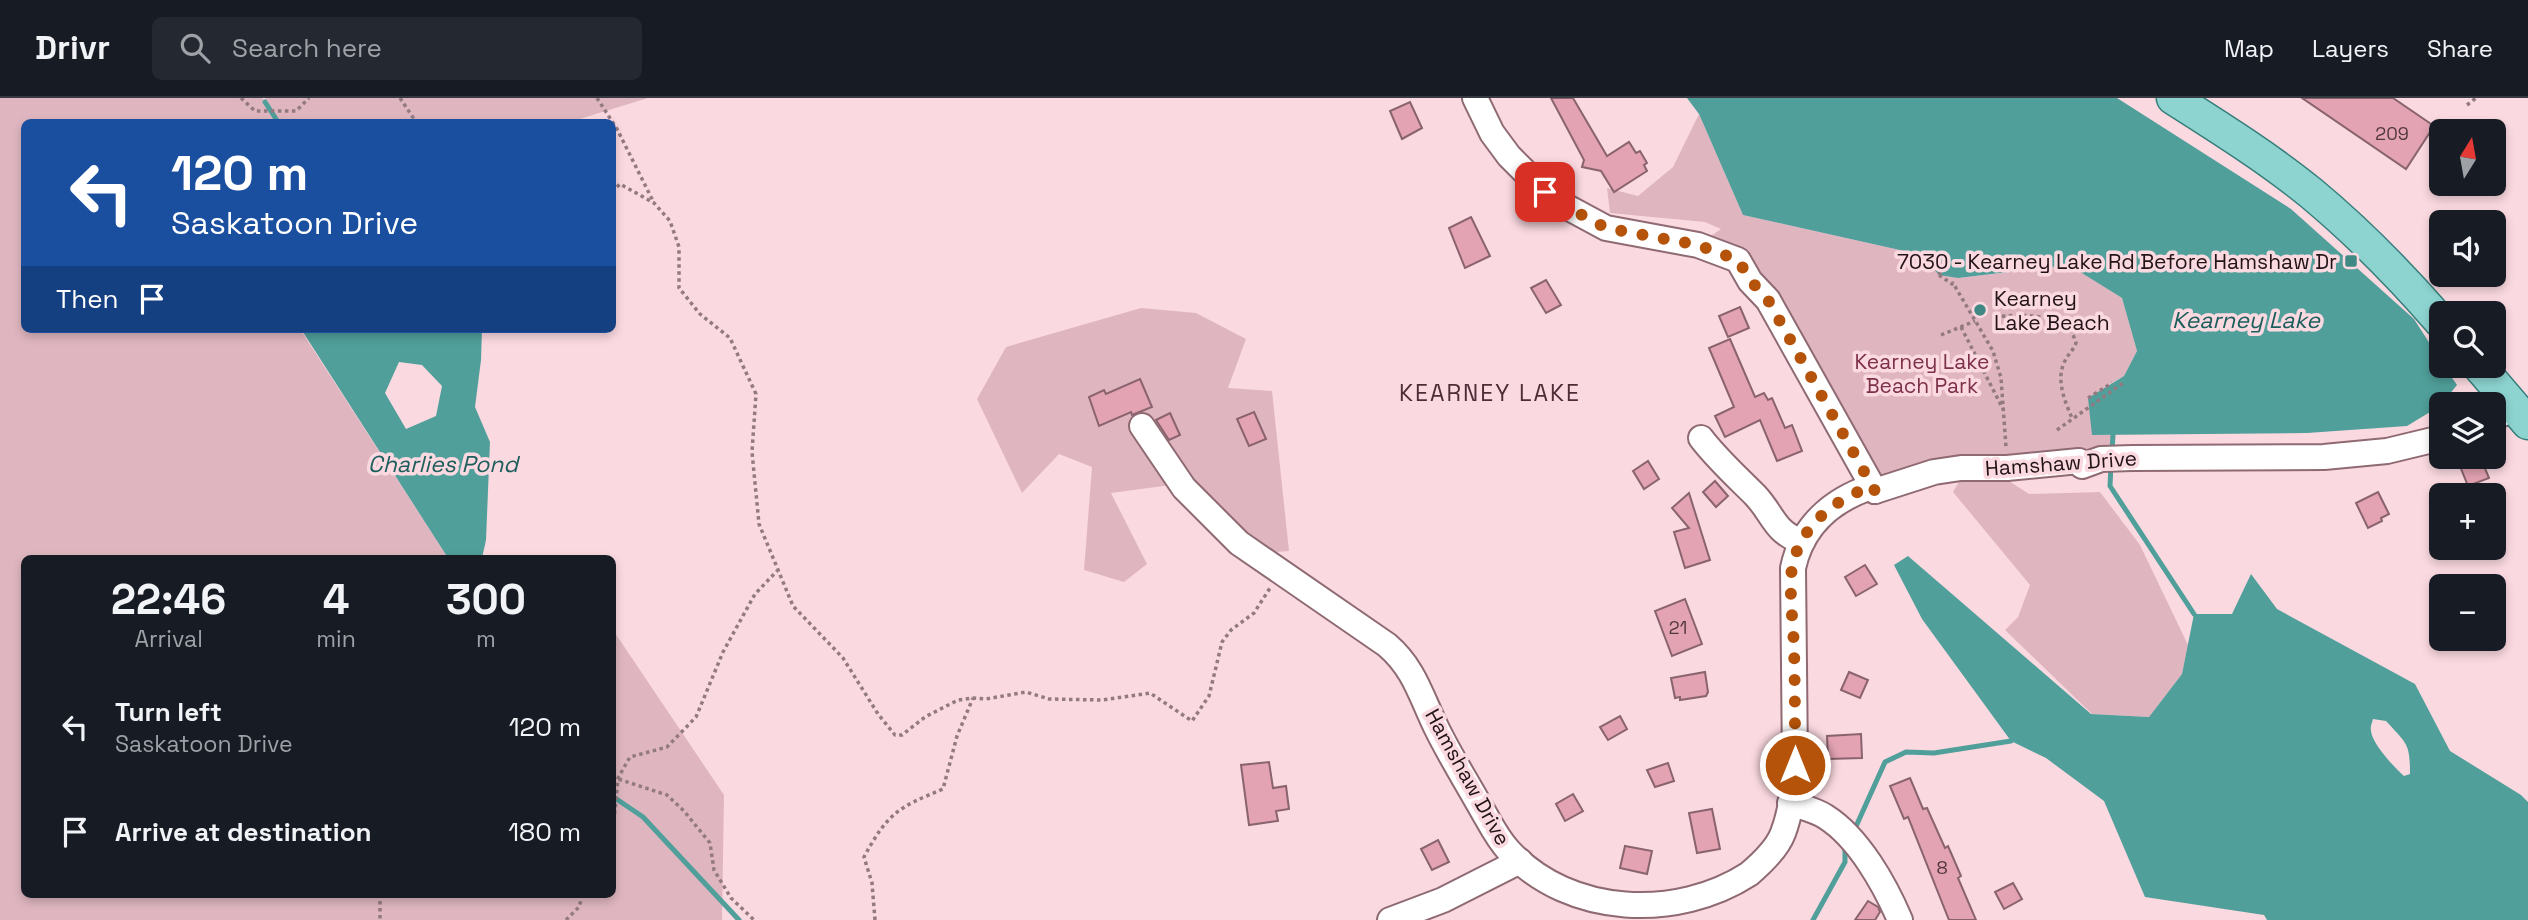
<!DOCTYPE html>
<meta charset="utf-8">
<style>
body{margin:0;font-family:"Space Grotesk",sans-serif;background:#242831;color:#f1f3f6;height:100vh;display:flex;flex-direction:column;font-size:26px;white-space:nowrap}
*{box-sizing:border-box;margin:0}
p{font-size:23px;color:#9ea1a6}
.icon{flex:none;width:38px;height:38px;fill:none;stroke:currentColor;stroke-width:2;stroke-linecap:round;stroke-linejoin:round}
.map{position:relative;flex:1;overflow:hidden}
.side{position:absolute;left:21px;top:457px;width:595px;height:343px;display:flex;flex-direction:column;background:#171b24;border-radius:10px;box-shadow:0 4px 10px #0003}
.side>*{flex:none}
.guide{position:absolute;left:21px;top:21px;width:595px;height:214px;border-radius:10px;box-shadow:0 4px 10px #0003;background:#1a4fa0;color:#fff;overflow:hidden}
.needle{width:46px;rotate:11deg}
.controls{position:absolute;left:2429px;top:21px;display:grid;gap:14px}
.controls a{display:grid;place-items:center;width:77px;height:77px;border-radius:10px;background:#171b24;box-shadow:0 4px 10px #0003;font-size:35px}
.pin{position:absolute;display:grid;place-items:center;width:60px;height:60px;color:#fff;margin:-30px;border-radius:14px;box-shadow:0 4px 10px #0006}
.me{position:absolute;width:77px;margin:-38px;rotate:0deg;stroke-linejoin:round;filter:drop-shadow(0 0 5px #0008)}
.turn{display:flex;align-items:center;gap:24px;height:147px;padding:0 35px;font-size:32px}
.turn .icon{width:91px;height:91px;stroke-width:2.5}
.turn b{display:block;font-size:49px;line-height:60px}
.then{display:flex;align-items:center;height:66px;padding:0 35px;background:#0003;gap:14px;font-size:26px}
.eta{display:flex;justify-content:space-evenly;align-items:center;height:119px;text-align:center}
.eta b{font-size:42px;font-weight:700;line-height:49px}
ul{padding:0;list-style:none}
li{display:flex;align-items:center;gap:21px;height:105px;padding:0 35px}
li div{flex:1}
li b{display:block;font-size:26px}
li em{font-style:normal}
header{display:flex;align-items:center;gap:42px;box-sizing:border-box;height:98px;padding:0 35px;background:#171b24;border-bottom:2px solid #363941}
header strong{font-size:33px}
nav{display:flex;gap:38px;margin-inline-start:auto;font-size:24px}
.search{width:490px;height:63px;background:#242831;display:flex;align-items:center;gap:18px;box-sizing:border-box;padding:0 24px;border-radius:10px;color:#9ea1a6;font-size:26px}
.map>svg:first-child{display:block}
</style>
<header>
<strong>Drivr</strong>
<div class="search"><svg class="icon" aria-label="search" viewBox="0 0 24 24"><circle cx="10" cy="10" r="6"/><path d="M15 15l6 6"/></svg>Search here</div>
<nav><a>Map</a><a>Layers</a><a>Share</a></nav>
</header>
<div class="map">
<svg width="2528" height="822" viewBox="0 0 2528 822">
<rect width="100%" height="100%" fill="#fbd9e1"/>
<g fill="#dfb6c0">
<polygon points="0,0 262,0 265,3 266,0 648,0 570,24 24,24 24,231 300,231 448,460 24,460 24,796 612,796 613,532 724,697 722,822 0,822"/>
<polygon points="1699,16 1743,117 1922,157 1939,176 1958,180 2070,167 2122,200 2137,253 2124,278 2106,288 2092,337 2113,337 2111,364 1982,371 1875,393 1750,183 1698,147 1721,131 1705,124 1610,115 1607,90 1638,98 1673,69"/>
<polygon points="1141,210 1196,215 1246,241 1228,290 1272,293 1289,453 1239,457 1171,387 1111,395 1147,466 1124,484 1084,472 1092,369 1059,356 1022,395 977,301 1006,249"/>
<polygon points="1995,374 2029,396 2100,394 2140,447 2188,547 2182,576 2149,619 2092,616 2005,532 2018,519 2030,487 1953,394 1964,375"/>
</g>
<g fill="#509f9a" fill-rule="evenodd">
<polygon points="1687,0 2117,0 2291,111 2414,221 2441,263 2441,268 2444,268 2457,287 2440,308 2407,328 2307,335 2092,337 2088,300 2124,278 2137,253 2122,200 2069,167 1958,180 1939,177 1922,157 1743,117 1699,16"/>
<path d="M301,231H482L481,262L475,309L490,344L486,442L482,460H448ZM399,264L422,267L442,288L436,318L406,331L385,295Z"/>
<path d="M1908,458L2091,616L2149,619L2182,576L2194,516H2232L2251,476L2277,511L2415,586L2450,653L2521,697L2528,704V822H2267L2264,817L2145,799L2104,703L2046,660L2011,643L1922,521L1894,467ZM2373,621L2386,623C2407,646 2410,645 2410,676L2404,678C2395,670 2371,645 2371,632C2370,629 2372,625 2373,621Z"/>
</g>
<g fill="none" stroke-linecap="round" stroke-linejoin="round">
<g stroke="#509f9a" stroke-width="5">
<polyline points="265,4 278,24"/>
<polyline points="2112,353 2113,337"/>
<polyline points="2111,366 2110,388 2194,516"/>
<polyline points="612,698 643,719 739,822"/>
<polyline points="1853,735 1885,664 1906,654 1934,655 2011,643"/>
<polyline points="1813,822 1845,764 1845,746"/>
</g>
</g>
<g fill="#e3a3b3" stroke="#89636d" stroke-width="2">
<polygon points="1551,0 1573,0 1607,58 1629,44 1636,55 1640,53 1647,65 1644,67 1647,73 1614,94 1601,73 1582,69 1584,62"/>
<polygon points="2302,0 2393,0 2434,28 2406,71"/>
<polygon points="1410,4 1422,30 1402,41 1390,13"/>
<polygon points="1471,119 1490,158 1465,170 1449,130"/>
<polygon points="1546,182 1561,207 1546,215 1531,190"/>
<polygon points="1740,209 1749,230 1728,239 1719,218"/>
<polygon points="1730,241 1755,299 1764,295 1768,302 1772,300 1785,330 1792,327 1802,353 1777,363 1760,322 1725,339 1715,318 1734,309 1709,250"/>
<polygon points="1140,281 1152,309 1132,317 1131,314 1099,328 1089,299 1104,292 1106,296"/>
<polygon points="1254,314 1266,341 1249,348 1237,321"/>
<polygon points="1170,315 1180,337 1169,342 1156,322"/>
<polygon points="2481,361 2489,380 2468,388 2460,368"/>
<polygon points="1648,363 1659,381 1644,391 1633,373"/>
<polygon points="1715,383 1728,398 1716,409 1703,394"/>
<polygon points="2378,394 2389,416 2381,420 2382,423 2368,430 2356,405"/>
<polygon points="1689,395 1710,462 1685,470 1674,434 1689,430 1672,410"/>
<polygon points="1865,467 1877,486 1856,498 1845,479"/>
<polygon points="1685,501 1702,546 1672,558 1655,513"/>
<polygon points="1705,574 1708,594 1706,598 1680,602 1680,599 1675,600 1671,580"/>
<polygon points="1849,574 1868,582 1860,600 1841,592"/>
<polygon points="1620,618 1627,631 1608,642 1600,629"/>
<polygon points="1861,636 1862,660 1828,661 1827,638"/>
<polygon points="1269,664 1273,690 1286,688 1289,711 1276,713 1278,723 1249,727 1241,667"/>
<polygon points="1668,665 1674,683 1655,689 1647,672"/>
<polygon points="1910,680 1923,711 1927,710 1945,750 1948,748 1961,778 1958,780 1976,822 1949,822 1908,719 1904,721 1890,688"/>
<polygon points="1573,696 1583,713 1565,723 1556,706"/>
<polygon points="1712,711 1720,751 1697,755 1689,715"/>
<polygon points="1438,742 1449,764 1432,772 1421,751"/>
<polygon points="1625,748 1652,753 1647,776 1620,770"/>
<polygon points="2013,785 2022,801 2004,811 1995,794"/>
<polygon points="1868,803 1878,809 1880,814 1875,822 1855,822"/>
</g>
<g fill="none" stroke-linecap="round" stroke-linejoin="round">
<g stroke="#8f6a73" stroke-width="28">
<g id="minor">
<polyline points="1475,0 1492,35 1509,58 1545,94 1567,109 1606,130 1698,147 1738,162 1750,183 1768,202 1875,393"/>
<polyline points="2494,320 2515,309"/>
<path d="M1142,328L1184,390L1239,445L1387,547C1414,570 1421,598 1436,629C1449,656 1465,681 1480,708C1489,723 1496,739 1509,753C1570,819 1678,822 1749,776C1762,765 1777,751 1783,735C1791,714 1794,689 1795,667L1793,470C1802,428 1832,402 1871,389L1875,393L1934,374L1961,370H2007L2079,363L2082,368L2101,361L2132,360L2324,359L2387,353L2441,340"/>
<path d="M1701,340C1717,361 1737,379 1755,397C1774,417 1773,433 1802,444"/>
<path d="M1790,705C1801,709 1816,712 1826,719C1859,740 1885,787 1900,822"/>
<polyline points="1390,822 1443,802 1520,763"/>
</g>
</g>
<g stroke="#367e7a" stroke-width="35">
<g id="major">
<path d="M2173,0C2220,30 2268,60 2311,95C2358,134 2401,178 2441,224"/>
<polyline points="2479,268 2528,325"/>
</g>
</g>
<g stroke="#937a80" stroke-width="3.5" stroke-dasharray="3.5 3.5" stroke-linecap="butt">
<polyline points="241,0 255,13 296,13 309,0"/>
<polyline points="400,0 416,24"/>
<polyline points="597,0 617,31 653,103"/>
<polyline points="2467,7 2476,0"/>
<polyline points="612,94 620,86 654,105 670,123 679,149 679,190 700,216 730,240 756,296 752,354 759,426 793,508 843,560 878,616 895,637 902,637 925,619 958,602 973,600 986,601 1026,594 1049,601 1102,602 1150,595 1192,623 1209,598 1222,544 1231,532 1254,515 1270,490"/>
<polyline points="1941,168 1943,157"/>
<polyline points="1939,177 1952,186 1953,185 1993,253 2001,280 2006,349"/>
<polyline points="1939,177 1947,157"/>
<path d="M1995,219C2019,216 2069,214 2076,245C2073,253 2067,257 2064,265C2056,282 2065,304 2072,320"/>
<polyline points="1961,229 2003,311"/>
<polyline points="1941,237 1975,223"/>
<polyline points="2088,300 2112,285"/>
<polyline points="2057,332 2123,285"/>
<polyline points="612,679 667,697 684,713 710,745 714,772 731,800 754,822"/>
<polyline points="612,744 618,680 630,659 667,649 696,619 723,554 755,496 777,473"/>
<polyline points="380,796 380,822"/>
<polyline points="566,822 579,809 583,796"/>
<path d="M875,822L872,785L864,759C888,715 897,710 943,691L957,638L973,600"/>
</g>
<use href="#minor" stroke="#fff" stroke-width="24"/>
<use href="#major" stroke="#8dd4d0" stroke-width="32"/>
</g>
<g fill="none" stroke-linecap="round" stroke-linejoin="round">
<path stroke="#b45309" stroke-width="12" stroke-dasharray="0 21.6" d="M1545,94L1567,109L1606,130L1698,147L1738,162L1751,183L1768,202L1875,393L1871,389C1831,402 1794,434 1791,479C1790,502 1793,526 1794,549C1795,588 1795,628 1795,667"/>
</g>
<g fill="#408883" stroke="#fbd9e1" stroke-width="2.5">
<rect x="2344" y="156" width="14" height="14" rx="3.5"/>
<circle cx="1980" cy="212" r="7"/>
</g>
<g text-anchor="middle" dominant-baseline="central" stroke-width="7" stroke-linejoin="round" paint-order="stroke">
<g font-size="18" fill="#52373e">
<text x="2392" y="35">209</text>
<text x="1678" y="529">21</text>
<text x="1942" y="769">8</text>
</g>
<g font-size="21" fill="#221317" stroke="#fbd9e1" text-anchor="end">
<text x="2337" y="163">7030 - Kearney Lake Rd Before Hamshaw Dr</text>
<text x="1994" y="200" text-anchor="start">Kearney<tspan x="1994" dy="24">Lake Beach</tspan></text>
</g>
<g font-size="21" fill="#7c3049" stroke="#fbd9e1">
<text x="1922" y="263">Kearney Lake<tspan x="1922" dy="24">Beach Park</tspan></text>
</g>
<g font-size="21" fill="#221317" stroke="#fbd9e1">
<text transform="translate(2061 365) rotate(-4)">Hamshaw Drive</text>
<text transform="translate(1468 679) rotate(61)">Hamshaw Drive</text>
</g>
<g font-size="23" font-style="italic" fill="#1c5e5b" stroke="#fbd9e1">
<text x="2246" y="222">Kearney Lake</text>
<text x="443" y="366">Charlies Pond</text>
</g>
<g font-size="23" letter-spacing="2" fill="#4d2d36" stroke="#fbd9e1">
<text x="1490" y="295">KEARNEY LAKE</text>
</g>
</g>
</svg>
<div class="controls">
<a><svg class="needle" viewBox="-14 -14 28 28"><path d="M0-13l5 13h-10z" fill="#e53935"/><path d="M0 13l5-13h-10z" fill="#9ea1a6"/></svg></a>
<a><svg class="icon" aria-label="sound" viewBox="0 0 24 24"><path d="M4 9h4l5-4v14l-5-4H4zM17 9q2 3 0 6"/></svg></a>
<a><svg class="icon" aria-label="search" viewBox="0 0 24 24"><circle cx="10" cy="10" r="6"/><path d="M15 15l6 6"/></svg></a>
<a><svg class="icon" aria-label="layers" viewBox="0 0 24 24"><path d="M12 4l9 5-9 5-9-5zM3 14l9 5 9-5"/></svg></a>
<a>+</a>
<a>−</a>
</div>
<div class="pin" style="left:1545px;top:94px;background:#d93025"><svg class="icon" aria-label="arrive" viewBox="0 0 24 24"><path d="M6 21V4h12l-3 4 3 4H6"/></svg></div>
<svg class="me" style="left:1795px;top:667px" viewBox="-20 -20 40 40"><circle r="17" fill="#b45309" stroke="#fff" stroke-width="3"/><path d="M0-11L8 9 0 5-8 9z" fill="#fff"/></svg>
<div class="guide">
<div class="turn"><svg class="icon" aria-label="left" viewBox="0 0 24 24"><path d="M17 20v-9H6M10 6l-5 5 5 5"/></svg><div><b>120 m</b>Saskatoon Drive</div></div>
<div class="then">Then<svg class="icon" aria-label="arrive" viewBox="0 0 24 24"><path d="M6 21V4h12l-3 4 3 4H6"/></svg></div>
</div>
<section class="side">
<div class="eta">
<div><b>22:46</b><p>Arrival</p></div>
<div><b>4</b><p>min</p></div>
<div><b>300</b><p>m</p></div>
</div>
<ul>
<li><svg class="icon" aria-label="left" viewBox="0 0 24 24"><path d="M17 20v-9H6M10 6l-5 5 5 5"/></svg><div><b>Turn left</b><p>Saskatoon Drive</p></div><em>120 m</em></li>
<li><svg class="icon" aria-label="arrive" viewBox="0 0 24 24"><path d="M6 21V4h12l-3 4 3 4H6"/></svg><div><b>Arrive at destination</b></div><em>180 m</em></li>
</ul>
</section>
</div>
